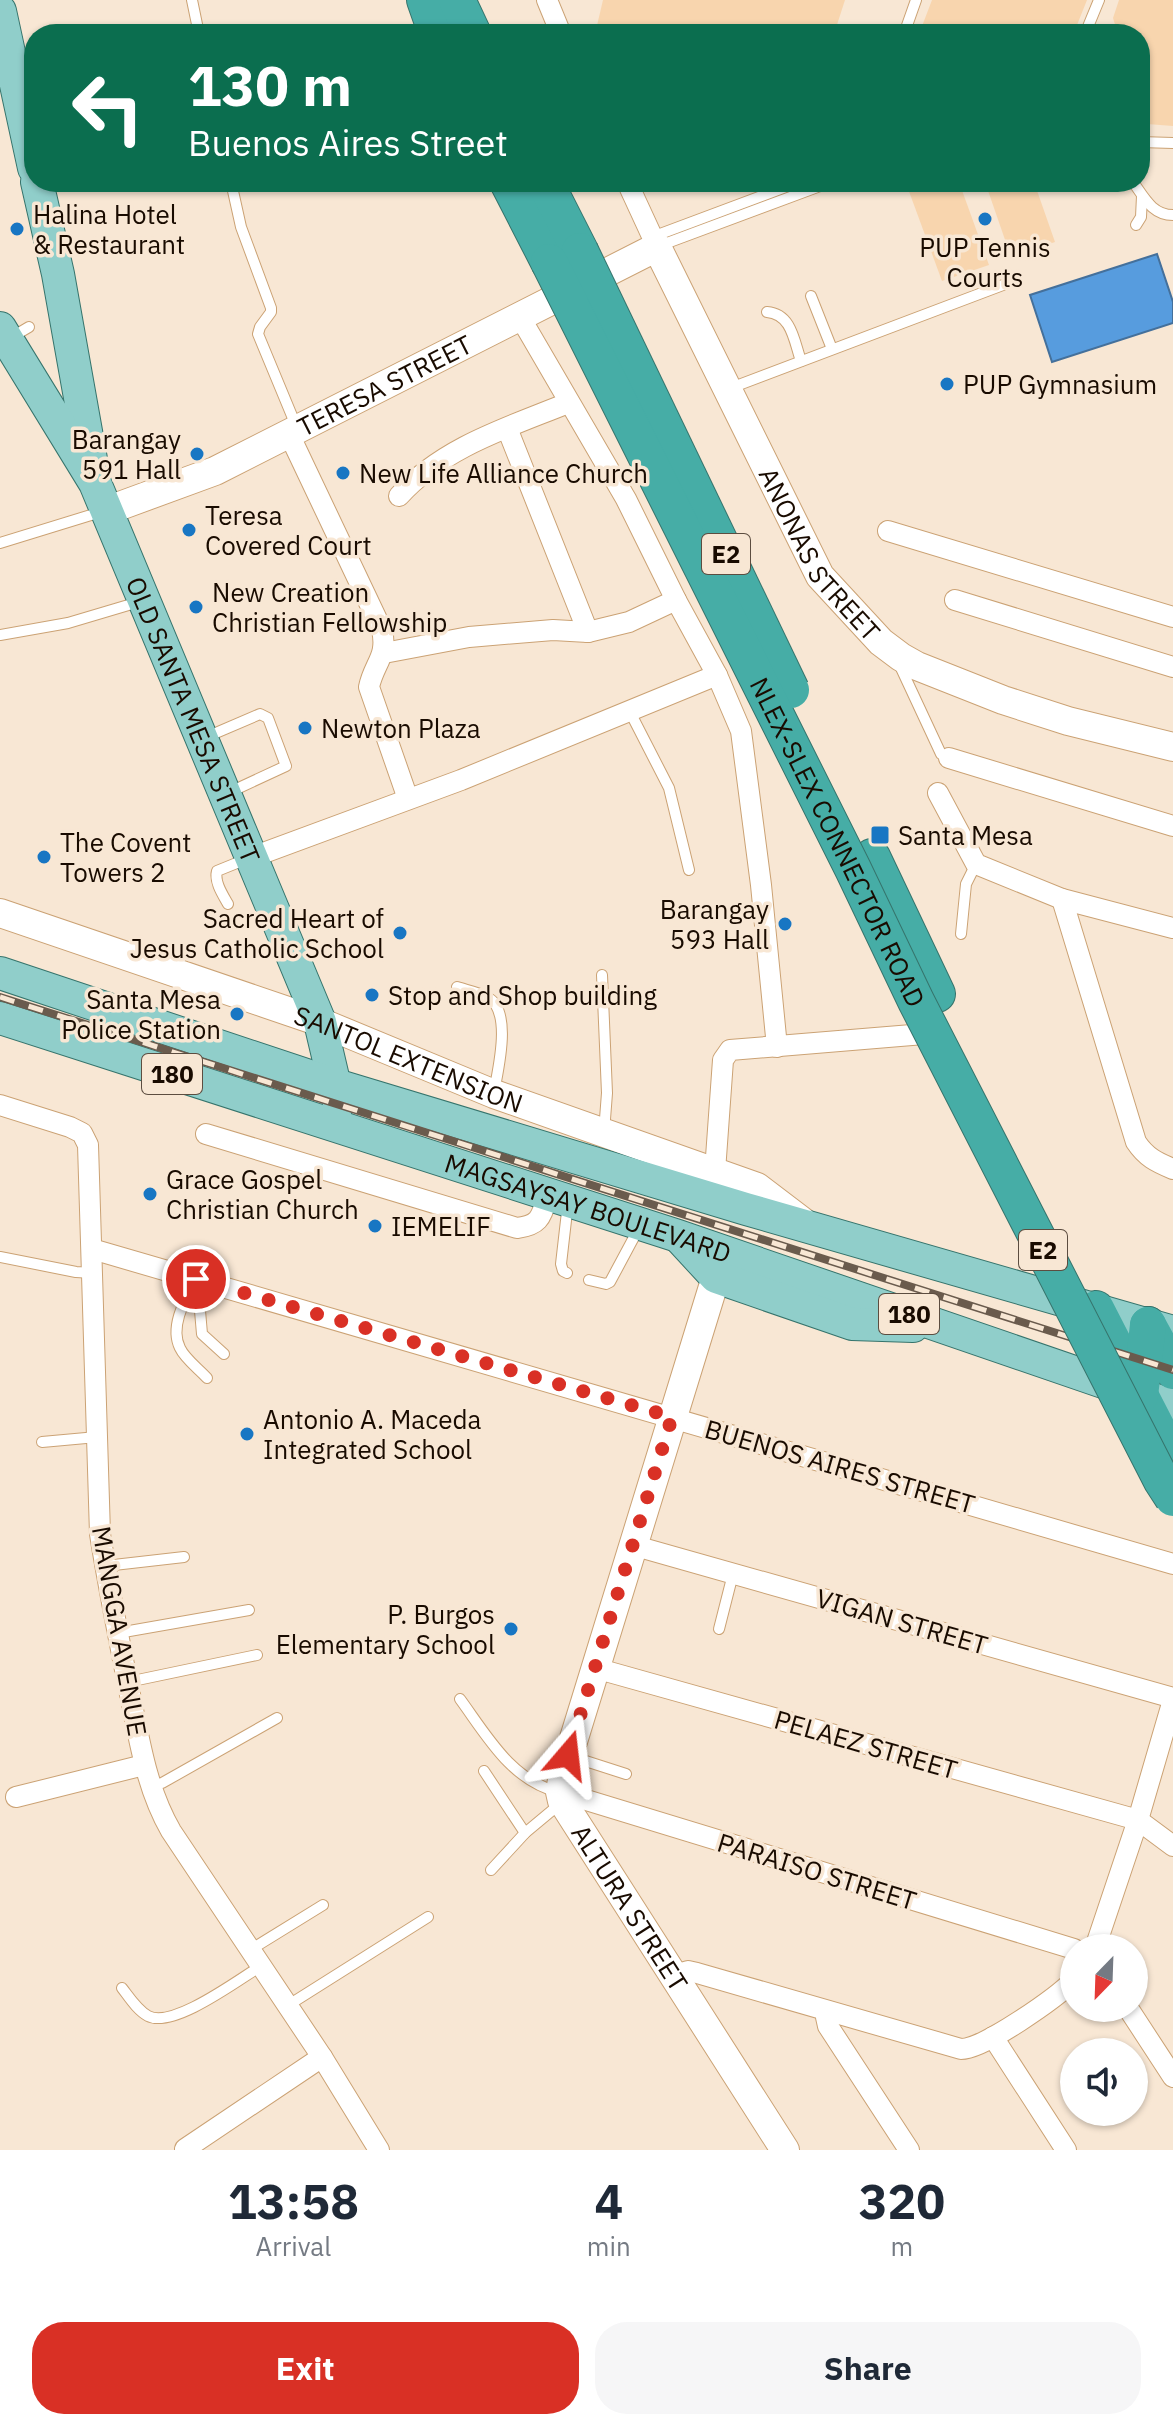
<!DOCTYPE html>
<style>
body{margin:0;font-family:"IBM Plex Sans",sans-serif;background:#f6f6f7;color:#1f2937;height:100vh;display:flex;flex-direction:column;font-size:30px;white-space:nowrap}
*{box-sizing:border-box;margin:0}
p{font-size:26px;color:#747a83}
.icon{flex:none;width:44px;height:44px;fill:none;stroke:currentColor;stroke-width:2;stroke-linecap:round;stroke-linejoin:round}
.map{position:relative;height:2150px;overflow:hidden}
.panel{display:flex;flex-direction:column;background:#fff;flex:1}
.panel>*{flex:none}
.top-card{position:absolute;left:24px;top:24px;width:1126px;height:168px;border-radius:32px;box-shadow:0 2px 6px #0004;background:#0b6e4f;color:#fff;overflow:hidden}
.needle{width:52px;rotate:203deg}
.buttons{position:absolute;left:1060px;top:1934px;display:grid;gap:16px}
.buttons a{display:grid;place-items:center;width:88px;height:88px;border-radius:50%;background:#fff;box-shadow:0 2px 6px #0004;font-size:40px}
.pin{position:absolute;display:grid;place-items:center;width:68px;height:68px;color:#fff;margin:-34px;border:4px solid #fff;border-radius:50%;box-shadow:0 2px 8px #0007}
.me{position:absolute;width:88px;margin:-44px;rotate:17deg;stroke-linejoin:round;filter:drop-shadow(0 0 6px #0008)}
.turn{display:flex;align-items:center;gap:28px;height:168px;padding:0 32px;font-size:36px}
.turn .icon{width:104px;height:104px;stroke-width:2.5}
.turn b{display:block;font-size:56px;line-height:68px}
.eta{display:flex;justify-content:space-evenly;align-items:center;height:136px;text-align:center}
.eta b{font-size:48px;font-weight:800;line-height:56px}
.primary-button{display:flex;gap:16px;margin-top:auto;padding:16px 32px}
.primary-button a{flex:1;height:92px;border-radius:32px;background:#d93025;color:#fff;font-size:32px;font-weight:800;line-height:92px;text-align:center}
.primary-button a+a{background:#f6f6f7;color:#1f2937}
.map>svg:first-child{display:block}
</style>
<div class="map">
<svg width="1173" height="2150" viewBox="0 0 1173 2150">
<rect width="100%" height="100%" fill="#f8e7d4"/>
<g fill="#f8d5ae">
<polygon points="603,0 845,0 834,34 595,34"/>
<polygon points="932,0 1087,0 1075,30 1057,30 1044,34 919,34"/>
<polygon points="1119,0 1173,0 1173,126 1147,124 1140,102 1140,34 1118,34 1113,18"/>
<polygon points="916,182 959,182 989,265 942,281 907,186"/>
<polygon points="985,182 1034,182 1055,242 1011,257"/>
</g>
<polygon fill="#579cde" stroke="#44709b" stroke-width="2" points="1157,254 1173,302 1173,323 1052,362 1030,295"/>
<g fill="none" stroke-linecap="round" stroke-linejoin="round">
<g stroke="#cba274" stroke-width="12">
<g id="lane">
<polyline points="192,0 199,34"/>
<polyline points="904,34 916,0"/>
<polyline points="1085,34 1099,0"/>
<polyline points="1140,142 1173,143"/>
<polyline points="231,182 241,227 271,308 271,312 260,327 258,334 297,428"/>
<path d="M1133,182C1144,197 1152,215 1173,215"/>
<polyline points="1136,225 1141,217 1142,196"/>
<polyline points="652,237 799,182"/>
<polyline points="659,246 831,182"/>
<polyline points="811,296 832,349"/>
<path d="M767,312C792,314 794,341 801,361"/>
<polyline points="12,337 29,327"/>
<polyline points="728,389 1003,285"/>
<polyline points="0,543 104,511"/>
<polyline points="0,635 68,623 142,601"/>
<polyline points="900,666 941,754 949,758"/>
<polyline points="630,712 669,788 689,870"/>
<polyline points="204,738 260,714 268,718 286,766 230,792"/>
<path d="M228,904C223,895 214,882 217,871L249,858"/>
<polyline points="961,934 966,884 976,864"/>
<polyline points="602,975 607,1093 604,1132"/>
<path d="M457,987C466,990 478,992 487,997C513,1010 498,1069 494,1092"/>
<polyline points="0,1257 76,1272 93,1273"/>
<polyline points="567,1273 563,1271 561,1264 568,1203"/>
<path d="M196,1279C186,1298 169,1326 180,1348C185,1359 199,1369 207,1378"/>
<polyline points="589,1280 606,1284 610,1282 640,1226"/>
<polyline points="204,1281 199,1299 202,1334 224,1354"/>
<polyline points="42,1442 97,1437"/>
<polyline points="105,1566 184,1557"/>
<polyline points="719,1629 733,1574"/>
<polyline points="118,1633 249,1610"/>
<polyline points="128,1682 257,1655"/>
<path d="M460,1699C487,1736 511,1780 558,1792"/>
<polyline points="570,1756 626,1774"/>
<polyline points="484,1771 525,1833"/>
<polyline points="150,1786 162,1783 277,1718"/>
<polyline points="491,1870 525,1833 561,1803"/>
<polyline points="250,1950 323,1905"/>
<path d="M122,1988C129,1997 137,2010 148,2016C173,2029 238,1980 261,1966"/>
<polyline points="287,2006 428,1917"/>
</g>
</g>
<g stroke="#cba274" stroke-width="22">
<g id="street">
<polyline points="547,0 561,34"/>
<polyline points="627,182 657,247"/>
<polyline points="520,317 626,499 676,600 717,675 741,731 761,885 777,1047"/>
<polyline points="507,428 588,632"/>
<path d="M289,434L382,630C388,657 374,663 369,687L408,799"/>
<path d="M399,496C443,447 509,427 568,403"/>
<polyline points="888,531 1173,617"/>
<polyline points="955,600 1173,667"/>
<polyline points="384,653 469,637 553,630 588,632 629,622 676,600"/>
<polyline points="949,758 1173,826"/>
<polyline points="938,793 976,864 1062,899 1173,928"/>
<polyline points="250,858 461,780 717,675"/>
<path d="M1062,899L1136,1142C1146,1157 1156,1162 1173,1169"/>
<path d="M0,1105L70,1127L82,1133L88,1145L100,1534C108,1585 118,1634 128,1685C139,1736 145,1786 171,1831L322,2057L379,2150"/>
<path d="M206,1134L517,1228C541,1225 541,1216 548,1195"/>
<polyline points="714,1185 723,1060 730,1050 924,1034 932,1031 935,1024"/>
<polyline points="92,1249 1173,1564"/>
<polyline points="632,1545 1173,1698"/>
<polyline points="595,1668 1138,1820 1173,1846"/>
<polyline points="560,1792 1074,1949"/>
<polyline points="16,1797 144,1765"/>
<polyline points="1095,1948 1138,1820 1173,1700"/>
<path d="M674,1975L688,1971L697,1973L961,2049C984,2049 1056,1998 1074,1980"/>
<polyline points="1128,2008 1173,2077"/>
<polyline points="827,2011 826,2017 828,2026 909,2150"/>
<polyline points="993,2037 1066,2150"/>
<polyline points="185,2149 322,2057"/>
</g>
</g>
<g stroke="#cba274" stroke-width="30">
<g id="secondary">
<path id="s1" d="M106,511L215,471L657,247L820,576L881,642L901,657L917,666L1003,700L1068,721L1173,747"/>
<path id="s2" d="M0,913L320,1022L494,1094L757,1187L803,1222"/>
<path id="s3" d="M716,1277L563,1774L560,1792L562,1801L785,2150"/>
</g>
</g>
<g stroke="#36746c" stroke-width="34">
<g id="primary">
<polyline points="0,11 34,168"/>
<polyline points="37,182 58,274 92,465"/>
<path id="s4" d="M0,328L95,483L320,1022L339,1103"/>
<polyline points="0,973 336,1085 746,1209 1173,1332"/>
<path id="s5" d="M0,1018L678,1236L1173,1406"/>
<polyline points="680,1238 716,1277 852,1324 913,1326"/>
</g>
</g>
<g stroke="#36746c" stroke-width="38">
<g id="highway">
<polyline points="425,0 437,34"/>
<polyline points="457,0 473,34"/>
<polyline points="508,182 549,262"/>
<polyline points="545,182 580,251"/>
<polyline points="872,857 937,994"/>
<polyline points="1096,1309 1173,1459"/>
<polyline points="1148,1325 1173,1371"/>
<polyline points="1140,1396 1148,1325"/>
</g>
</g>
<use href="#lane" stroke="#fff" stroke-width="10"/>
<use href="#street" stroke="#fff" stroke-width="20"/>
<use href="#secondary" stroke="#fff" stroke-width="28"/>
<use href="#primary" stroke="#90ceca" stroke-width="32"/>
<use href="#highway" stroke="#46ada6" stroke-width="36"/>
<g stroke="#6a5b4d" stroke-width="8">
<polyline id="rail" points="0,997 1173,1370"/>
</g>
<use href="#rail" stroke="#f8e7d4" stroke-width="5" stroke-dasharray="15" stroke-linecap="butt"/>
<g stroke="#36746c" stroke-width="38" stroke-linecap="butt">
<g id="highway-bridge">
<polyline points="580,251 791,690"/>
<path id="s6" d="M549,262L853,869L916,1001L1162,1481L1173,1498"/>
</g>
</g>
<use href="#highway-bridge" stroke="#46ada6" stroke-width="36"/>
</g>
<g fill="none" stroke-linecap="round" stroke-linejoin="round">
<polyline stroke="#d93025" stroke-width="14" stroke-dasharray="0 25.2" points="196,1279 672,1417 568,1755"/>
</g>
<g fill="#1876c3" stroke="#f8e7d4" stroke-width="3">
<circle cx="985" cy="219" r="8"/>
<circle cx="17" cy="229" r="8"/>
<circle cx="947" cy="384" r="8"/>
<circle cx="197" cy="454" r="8"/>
<circle cx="343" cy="473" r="8"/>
<circle cx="189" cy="530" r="8"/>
<circle cx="196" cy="607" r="8"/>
<circle cx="305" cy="728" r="8"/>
<rect x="870" y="825" width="20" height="20" rx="4"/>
<circle cx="44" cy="857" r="8"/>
<circle cx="785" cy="924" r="8"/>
<circle cx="400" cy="933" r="8"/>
<circle cx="372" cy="995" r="8"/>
<circle cx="237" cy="1014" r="8"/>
<circle cx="150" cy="1194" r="8"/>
<circle cx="375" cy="1226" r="8"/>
<circle cx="247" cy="1434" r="8"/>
<circle cx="511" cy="1629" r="8"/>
</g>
<g text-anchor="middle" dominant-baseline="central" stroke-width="7" stroke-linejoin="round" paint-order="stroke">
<g fill="#f8e7d4" stroke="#5c4d40" stroke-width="2">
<rect x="702" y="534" width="48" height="40" rx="6"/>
<rect x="142" y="1054" width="60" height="40" rx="6"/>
<rect x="1019" y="1230" width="48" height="40" rx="6"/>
<rect x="879" y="1294" width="60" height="40" rx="6"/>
</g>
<g font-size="24" font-weight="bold" fill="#190b00">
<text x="726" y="554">E2</text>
<text x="172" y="1074">180</text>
<text x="1043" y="1250">E2</text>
<text x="909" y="1314">180</text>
</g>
<g font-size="26" fill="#190b00" stroke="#f8e7d4" text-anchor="start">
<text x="33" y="214">Halina Hotel<tspan x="33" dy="30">&amp; Restaurant</tspan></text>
<text x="985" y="247" text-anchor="middle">PUP Tennis<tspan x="985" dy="30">Courts</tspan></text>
<text x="963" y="384">PUP Gymnasium</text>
<text x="181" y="439" text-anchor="end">Barangay<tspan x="181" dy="30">591 Hall</tspan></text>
<text x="359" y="473">New Life Alliance Church</text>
<text x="205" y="515">Teresa<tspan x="205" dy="30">Covered Court</tspan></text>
<text x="212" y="592">New Creation<tspan x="212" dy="30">Christian Fellowship</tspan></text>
<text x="321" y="728">Newton Plaza</text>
<text x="898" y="835">Santa Mesa</text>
<text x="60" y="842">The Covent<tspan x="60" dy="30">Towers 2</tspan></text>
<text x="769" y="909" text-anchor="end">Barangay<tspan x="769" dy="30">593 Hall</tspan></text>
<text x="384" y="918" text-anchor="end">Sacred Heart of<tspan x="384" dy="30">Jesus Catholic School</tspan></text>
<text x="388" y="995">Stop and Shop building</text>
<text x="221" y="999" text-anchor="end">Santa Mesa<tspan x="221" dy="30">Police Station</tspan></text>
<text x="166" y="1179">Grace Gospel<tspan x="166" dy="30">Christian Church</tspan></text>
<text x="391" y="1226">IEMELIF</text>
<text x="263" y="1419">Antonio A. Maceda<tspan x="263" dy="30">Integrated School</tspan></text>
<text x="495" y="1614" text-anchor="end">P. Burgos<tspan x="495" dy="30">Elementary School</tspan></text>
</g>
<g font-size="26" fill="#190b00" stroke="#f8e7d4">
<text stroke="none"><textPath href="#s1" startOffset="306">TERESA STREET</textPath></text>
<text stroke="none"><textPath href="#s1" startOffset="960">ANONAS STREET</textPath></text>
<text stroke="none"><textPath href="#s4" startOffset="438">OLD SANTA MESA STREET</textPath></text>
<text stroke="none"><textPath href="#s6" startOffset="648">NLEX-SLEX CONNECTOR ROAD</textPath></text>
<text stroke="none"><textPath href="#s2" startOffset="434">SANTOL EXTENSION</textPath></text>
<text stroke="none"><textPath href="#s5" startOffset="618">MAGSAYSAY BOULEVARD</textPath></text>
<text transform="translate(840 1466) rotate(16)">BUENOS AIRES STREET</text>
<text transform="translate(902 1621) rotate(16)">VIGAN STREET</text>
<text transform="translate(120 1631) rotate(80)">MANGGA AVENUE</text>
<text transform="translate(866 1744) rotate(16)">PELAEZ STREET</text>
<text transform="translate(817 1871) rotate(17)">PARAISO STREET</text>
<text stroke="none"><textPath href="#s3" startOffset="674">ALTURA STREET</textPath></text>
</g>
</g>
</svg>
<div class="buttons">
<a><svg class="needle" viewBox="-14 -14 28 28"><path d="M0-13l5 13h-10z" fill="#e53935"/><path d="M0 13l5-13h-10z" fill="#747a83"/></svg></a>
<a><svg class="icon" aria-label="sound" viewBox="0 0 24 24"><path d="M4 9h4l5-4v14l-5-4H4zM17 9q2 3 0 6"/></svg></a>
</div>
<div class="pin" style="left:196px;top:1279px;background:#d93025"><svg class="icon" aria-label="arrive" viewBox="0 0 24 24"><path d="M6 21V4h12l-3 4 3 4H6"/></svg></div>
<svg class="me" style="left:568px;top:1755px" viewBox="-20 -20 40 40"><path d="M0-17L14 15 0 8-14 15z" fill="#d93025" stroke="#fff" stroke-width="4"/></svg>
<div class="top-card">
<div class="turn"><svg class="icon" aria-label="left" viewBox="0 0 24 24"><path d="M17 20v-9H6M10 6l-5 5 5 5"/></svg><div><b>130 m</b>Buenos Aires Street</div></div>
</div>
</div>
<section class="panel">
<div class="eta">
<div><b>13:58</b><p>Arrival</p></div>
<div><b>4</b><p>min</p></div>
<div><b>320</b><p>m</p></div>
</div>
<div class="primary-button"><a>Exit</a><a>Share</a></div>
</section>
